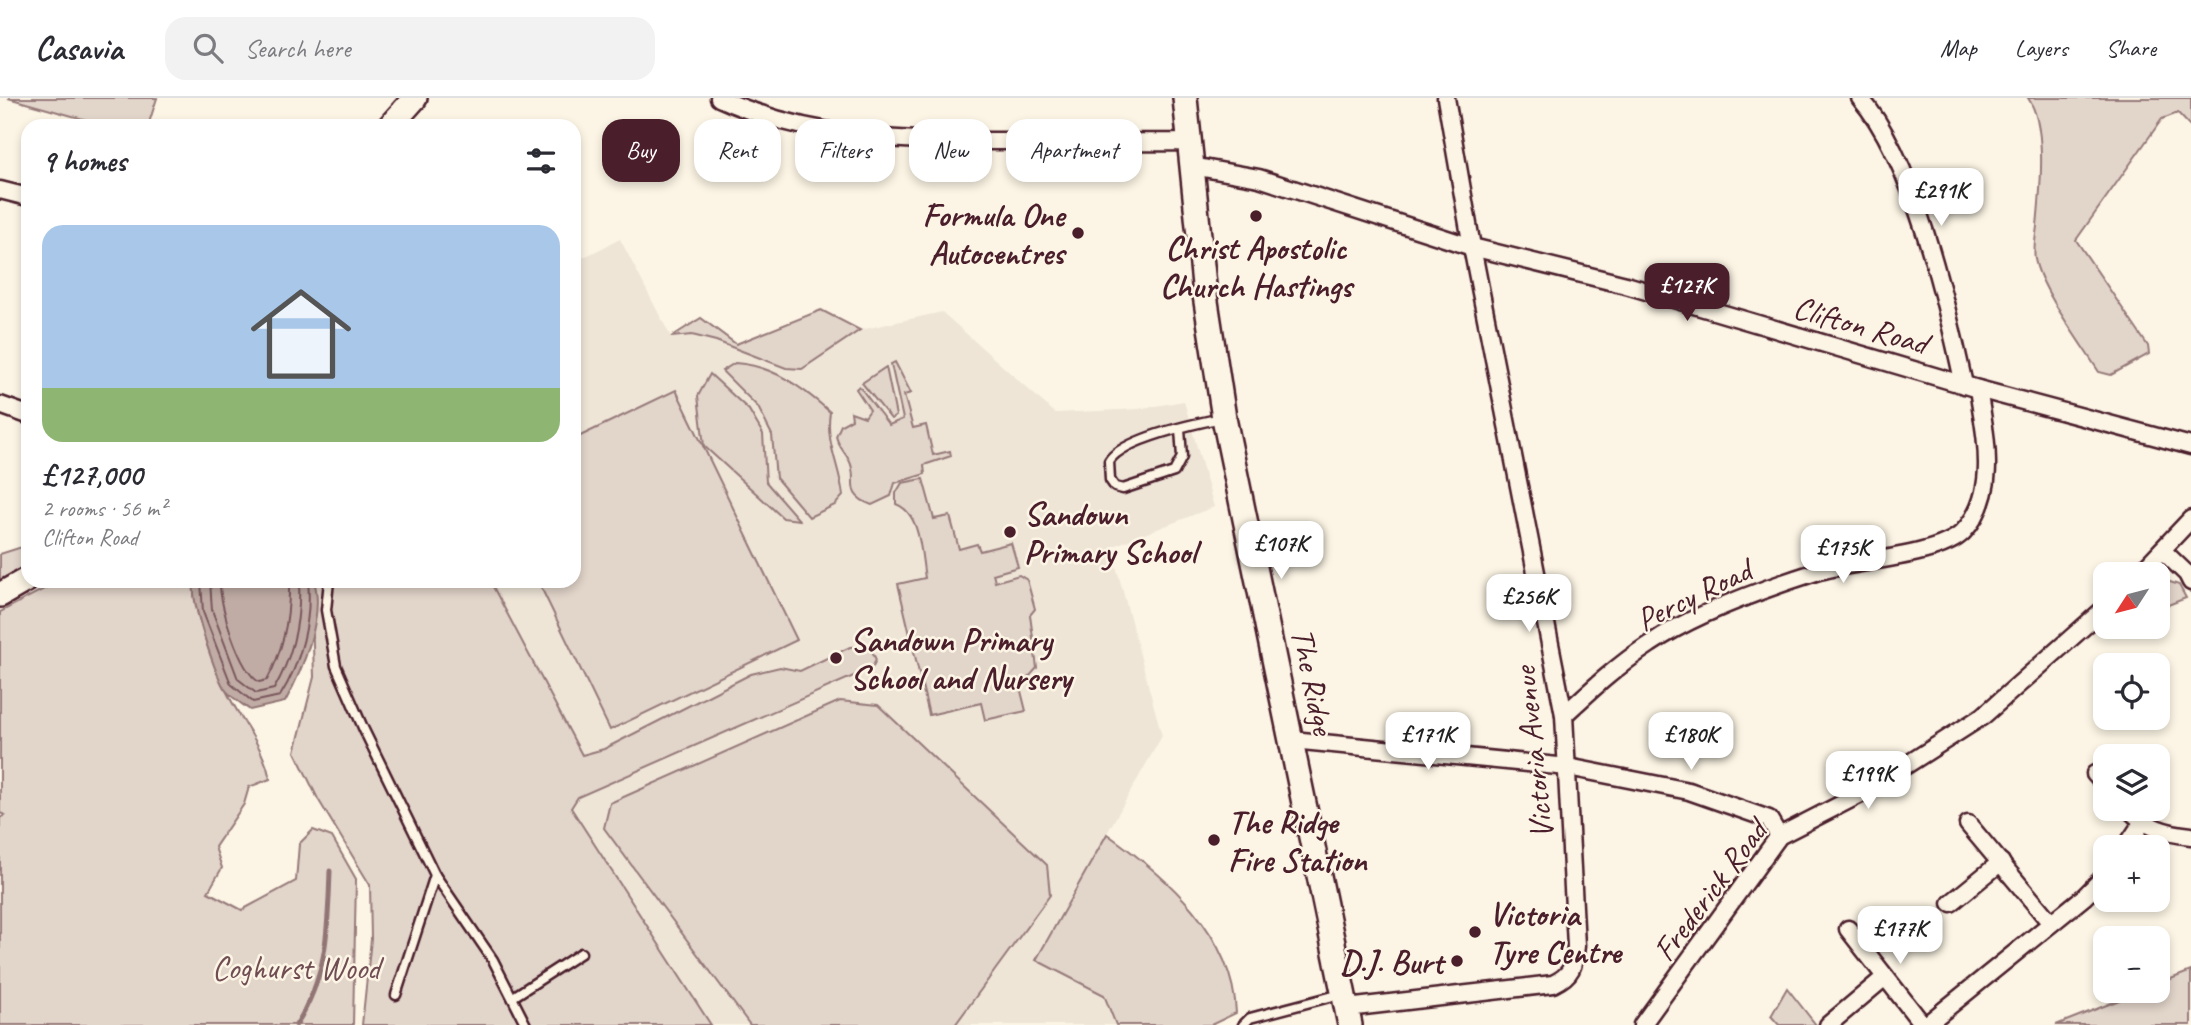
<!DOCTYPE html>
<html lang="en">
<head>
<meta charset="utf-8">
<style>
	body { margin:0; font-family:Caveat,sans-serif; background:#f2f2f3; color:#2b2b33; height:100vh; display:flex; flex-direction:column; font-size:26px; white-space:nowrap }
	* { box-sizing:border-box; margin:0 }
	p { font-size:23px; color:#7c7c81 }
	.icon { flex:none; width:38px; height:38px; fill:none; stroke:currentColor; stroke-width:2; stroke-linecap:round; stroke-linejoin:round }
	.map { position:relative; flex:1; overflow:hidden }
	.details { position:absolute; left:21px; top:21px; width:560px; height:469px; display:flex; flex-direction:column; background:#fff; border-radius:21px; box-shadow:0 4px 10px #0003 }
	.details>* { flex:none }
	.hud { position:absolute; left:602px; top:21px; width:665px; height:63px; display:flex; gap:14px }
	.needle { width:46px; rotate:234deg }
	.controls { position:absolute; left:2093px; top:464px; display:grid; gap:14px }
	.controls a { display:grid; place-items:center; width:77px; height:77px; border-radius:14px; background:#fff; box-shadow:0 4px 10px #0003; font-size:35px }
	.price { position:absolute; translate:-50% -60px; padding:0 16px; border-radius:14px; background:#fff; color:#222; font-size:23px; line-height:46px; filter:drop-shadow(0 2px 4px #0008) }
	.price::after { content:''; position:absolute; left:50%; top:42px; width:21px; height:16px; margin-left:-10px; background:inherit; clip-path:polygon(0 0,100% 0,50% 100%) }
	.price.current { background:#4a1f2b; color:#fff }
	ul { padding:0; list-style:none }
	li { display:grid; align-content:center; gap:14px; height:371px; padding:0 21px }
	li span { display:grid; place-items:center; height:217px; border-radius:21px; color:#555 }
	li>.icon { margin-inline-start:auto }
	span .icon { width:126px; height:126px; fill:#fffc; stroke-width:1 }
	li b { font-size:30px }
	h2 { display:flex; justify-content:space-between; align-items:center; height:84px; padding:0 21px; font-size:30px }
	.tag { padding:0 24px; border-radius:21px; background:#fff; box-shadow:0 4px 10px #0003; font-size:24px; line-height:63px }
	.tag.current { background:#4a1f2b; color:#fff }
	header { display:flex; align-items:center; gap:42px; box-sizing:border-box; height:98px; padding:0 35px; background:#fff; border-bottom:2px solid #e1e1e2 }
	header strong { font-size:33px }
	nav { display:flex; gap:38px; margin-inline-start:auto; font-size:24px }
	.search { width:490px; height:63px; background:#f2f2f3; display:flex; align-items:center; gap:18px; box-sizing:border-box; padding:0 24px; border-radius:21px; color:#7c7c81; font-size:26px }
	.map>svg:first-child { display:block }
	.built { fill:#eee5d7 }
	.green { fill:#e2d5ca; stroke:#967a7a; stroke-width:2 }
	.water { fill:#c0aca5; stroke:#917474; stroke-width:2 }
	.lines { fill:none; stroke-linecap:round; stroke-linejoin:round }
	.shore { stroke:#79575c; stroke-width:2 }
	.stream { stroke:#917474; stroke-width:5 }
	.lane-casing { stroke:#4a1f2b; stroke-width:13 }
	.street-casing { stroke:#4a1f2b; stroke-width:21 }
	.secondary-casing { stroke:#4a1f2b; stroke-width:28 }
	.lane { stroke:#fcf5e5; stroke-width:8 }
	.street { stroke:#fcf5e5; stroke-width:16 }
	.secondary { stroke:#fcf5e5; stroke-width:23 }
	.poi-dot { fill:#4a1f2b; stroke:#fcf5e5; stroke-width:2.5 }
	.labels { text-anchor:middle; stroke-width:5; stroke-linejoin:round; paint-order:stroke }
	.poi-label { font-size:33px; font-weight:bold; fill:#4a1f2b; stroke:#fcf5e5; text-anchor:start }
	.street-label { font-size:33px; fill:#4a1f2b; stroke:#fcf5e5 }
	.park-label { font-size:33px; fill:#704c53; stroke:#fcf5e5 }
</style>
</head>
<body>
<header>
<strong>Casavia</strong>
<div class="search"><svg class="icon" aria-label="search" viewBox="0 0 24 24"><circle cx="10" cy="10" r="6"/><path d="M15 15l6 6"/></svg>Search here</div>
<nav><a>Map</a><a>Layers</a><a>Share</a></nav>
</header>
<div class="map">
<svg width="2191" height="927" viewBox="0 0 2191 927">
	<rect width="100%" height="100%" fill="#fcf5e5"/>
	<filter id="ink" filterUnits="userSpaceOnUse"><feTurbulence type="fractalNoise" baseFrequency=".0143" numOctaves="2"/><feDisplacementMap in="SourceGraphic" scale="14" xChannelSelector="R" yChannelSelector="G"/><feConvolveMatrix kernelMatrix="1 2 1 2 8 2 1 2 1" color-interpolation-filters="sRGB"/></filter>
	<g filter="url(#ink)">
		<path class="built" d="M620,141L671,239L701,220L736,246L821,212L860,232L942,214L1055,315L1138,311L1184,303L1214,409L1111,449L1162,638L1036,861L1104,897L1116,927H711L571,711L592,675L490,483H574V164Z"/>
		<g class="green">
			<path d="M8,0H157L148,28H108Z"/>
			<path d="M2028,0H2191V29L2178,15L2162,21L2076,142L2148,248L2149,256L2111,277L2099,274C2082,247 2040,190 2035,161C2033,151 2036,138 2037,128C2040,94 2048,29 2028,0Z"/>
			<path d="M821,212L860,232L802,271L786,270L716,243L692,237L671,239L701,220L736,246Z"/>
			<path d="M895,264L911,295L904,297L913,330L926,327L933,357L950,353L951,358L924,367L925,376L895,385L891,398L872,407C841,396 860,381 849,362C844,353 838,348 836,338L841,327L852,321L851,314L865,319L870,312L856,291L859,288L889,327L903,321L891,266Z"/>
			<path d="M735,265C772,267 802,289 830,314C825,345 840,368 843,398L835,407L809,419L776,380L772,337L758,309L722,273Z"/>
			<path d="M886,269L896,318L891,321L862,285Z"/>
			<path d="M710,276L749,312L763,336L766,384L799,422L783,420L704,348L698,298Z"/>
			<path d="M676,292L797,542L610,632L538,483H574V341Z"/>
			<path d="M923,381L934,421L950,418L959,451L977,446L980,453L1011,445L1018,469L993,476L995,484L1019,477L1027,482L1035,511L1030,517L1037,570L1020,589L1026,613L985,622L981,605L929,617L898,486L925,480C921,457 921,415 896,406V395L902,385Z"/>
			<path d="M28,447V467L0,483V456Z"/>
			<path d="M54,483H195C188,501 215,571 225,590C239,622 263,645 270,681L249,689L244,706L215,749L222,770L208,794L242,812L296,783L299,746L313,732L332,739L356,781L353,927H0V720L5,717L0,715V514L46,490Z"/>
			<path d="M311,483H490L582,657L604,651L751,576L780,569L800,573L850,549L870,548L876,562L872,570L578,699L571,710L711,927H362L371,841L370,787L318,701L295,654L314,579Z"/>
			<path d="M2167,483L2179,487L2186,500L2158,511V484Z"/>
			<path d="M840,603L878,607L1047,767L1050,797L955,927H750L604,730L610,705Z"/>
			<path d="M1107,736C1166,778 1233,836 1236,915L1211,927H1116L1104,897L1036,862Z"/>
			<path d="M2191,873V927H2056L2142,893L2158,892V886Z"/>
			<path d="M1787,890L1816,927H1779L1771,918Z"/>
		</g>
		<path class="water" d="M195,483H314C325,518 302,573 285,604L250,612C242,606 229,598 224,590C215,574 188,498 195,483Z"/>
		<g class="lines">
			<g class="shore">
				<path d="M201,483L203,514L231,586L253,604L280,598C301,565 312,522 308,483"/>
				<path d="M210,483L212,512L238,581L256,595L274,591C293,558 301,521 299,483"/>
				<path d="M220,483C219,507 239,572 259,584L267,582C284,551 290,518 289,483"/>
			</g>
			<path class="stream" d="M296,927C328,877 328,831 330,773"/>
			<g class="lane-casing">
				<g id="lane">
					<path d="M1180,331L1182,359L1174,374L1123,391L1115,389L1110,382L1109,363C1122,341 1197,325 1222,320"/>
					<path d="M329,483L326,512L336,568L364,632L435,777L493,862L526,927"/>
					<path d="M396,897L435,777"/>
					<path d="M513,899L581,855"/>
					<path d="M1243,927L1250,920L1341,896"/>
				</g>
			</g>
			<g class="street-casing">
				<g id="street">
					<path d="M719,0C814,43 904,43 1007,43C1067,43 1127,45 1188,44"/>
					<path d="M1860,0C1913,60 1947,207 1964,287"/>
					<path d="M1192,68L1259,80L1472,149L1626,187L1978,291L2191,348"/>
					<path d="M0,92L28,99"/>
					<path d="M0,307L28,317"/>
					<path d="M2162,452L2187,476L2191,484"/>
					<path d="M2139,476L2191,421"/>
					<path d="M1564,617C1591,592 1618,567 1650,546C1695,515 1763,491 1816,474C1852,463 1939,459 1963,434C2000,395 1985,337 1978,291"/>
					<path d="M1292,642L1568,669L1689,693L1769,721L1779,738"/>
					<path d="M2095,676L2105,687"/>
					<path d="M2128,710C2147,730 2165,735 2191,738"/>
					<path d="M1968,726L2051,825"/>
					<path d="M2126,749L2142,725"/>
					<path d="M1951,805L2001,764"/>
					<path d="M1848,831L1923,927"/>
					<path d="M1347,910L1553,886C1572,877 1574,868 1576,848L1564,617L1472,149L1446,0"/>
					<path d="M1642,927L1779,738L1861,696L1983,618L2105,510"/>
					<path d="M1828,927L1885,879"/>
					<path d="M1926,927L2084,799L2105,778"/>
				</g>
			</g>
			<g class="secondary-casing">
				<g id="secondary">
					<path d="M1185,0L1205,197L1224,320L1350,927"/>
					<path d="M390,28L415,0"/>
					<path d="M0,497L28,481"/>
				</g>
			</g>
			<use href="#lane" class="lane"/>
			<use href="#street" class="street"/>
			<use href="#secondary" class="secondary"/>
		</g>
	</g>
	<g class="poi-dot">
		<circle cx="1256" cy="118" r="7"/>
		<circle cx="1078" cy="135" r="7"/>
		<circle cx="1010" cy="434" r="7"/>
		<circle cx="836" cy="560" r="7"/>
		<circle cx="1214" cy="742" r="7"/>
		<circle cx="1475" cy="834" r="7"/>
		<circle cx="1457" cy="863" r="7"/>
	</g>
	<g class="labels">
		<g class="poi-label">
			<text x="1064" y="128" text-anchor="end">Formula One<tspan x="1064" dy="38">Autocentres</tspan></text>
			<text x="1256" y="161" text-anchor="middle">Christ Apostolic<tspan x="1256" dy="38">Church Hastings</tspan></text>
			<text x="1024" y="427">Sandown<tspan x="1024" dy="38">Primary School</tspan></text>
			<text x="850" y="553">Sandown Primary<tspan x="850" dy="38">School and Nursery</tspan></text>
			<text x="1228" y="735">The Ridge<tspan x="1228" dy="38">Fire Station</tspan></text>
			<text x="1489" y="827">Victoria<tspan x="1489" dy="38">Tyre Centre</tspan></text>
			<text x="1443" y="875" text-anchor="end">D.J. Burt</text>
		</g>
		<g class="street-label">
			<text transform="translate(1861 226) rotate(16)" y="12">Clifton Road</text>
			<text transform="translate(1693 496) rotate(-26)" y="12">Percy Road</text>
			<text transform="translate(1314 583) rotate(78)" y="12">The Ridge</text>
			<text transform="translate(1532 655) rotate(-96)" y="12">Victoria Avenue</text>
			<text transform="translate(1709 792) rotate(-53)" y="12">Frederick Road</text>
		</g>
		<g class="park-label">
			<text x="296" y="881">Coghurst Wood</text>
		</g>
	</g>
</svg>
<div class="controls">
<a><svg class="needle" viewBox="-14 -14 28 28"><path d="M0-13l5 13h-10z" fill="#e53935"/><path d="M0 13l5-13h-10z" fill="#7c7c81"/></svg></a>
<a><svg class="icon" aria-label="locate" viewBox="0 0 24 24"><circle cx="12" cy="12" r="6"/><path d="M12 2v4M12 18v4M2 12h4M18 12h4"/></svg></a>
<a><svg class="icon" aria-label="layers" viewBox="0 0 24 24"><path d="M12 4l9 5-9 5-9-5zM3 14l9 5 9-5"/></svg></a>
<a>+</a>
<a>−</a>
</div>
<b class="price" style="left:1941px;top:130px">£291K</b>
<b class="price current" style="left:1687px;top:225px">£127K</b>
<b class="price" style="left:1281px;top:483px">£107K</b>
<b class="price" style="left:1843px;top:487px">£175K</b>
<b class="price" style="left:1529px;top:536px">£256K</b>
<b class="price" style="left:1428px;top:674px">£171K</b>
<b class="price" style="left:1691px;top:674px">£180K</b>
<b class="price" style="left:1868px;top:713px">£199K</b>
<b class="price" style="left:1900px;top:868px">£177K</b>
<div class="hud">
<a class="tag current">Buy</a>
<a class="tag">Rent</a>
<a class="tag">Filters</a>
<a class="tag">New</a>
<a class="tag">Apartment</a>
</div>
<section class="details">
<h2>9 homes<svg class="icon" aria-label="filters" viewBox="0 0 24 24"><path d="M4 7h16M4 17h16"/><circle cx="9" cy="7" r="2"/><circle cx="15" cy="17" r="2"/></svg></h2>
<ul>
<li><span style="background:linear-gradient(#a9c7e8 75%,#8fb573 0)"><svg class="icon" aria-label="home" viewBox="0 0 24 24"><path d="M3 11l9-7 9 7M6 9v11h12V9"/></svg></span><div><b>£127,000</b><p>2 rooms · 56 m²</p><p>Clifton Road</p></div></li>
</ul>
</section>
</div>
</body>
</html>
